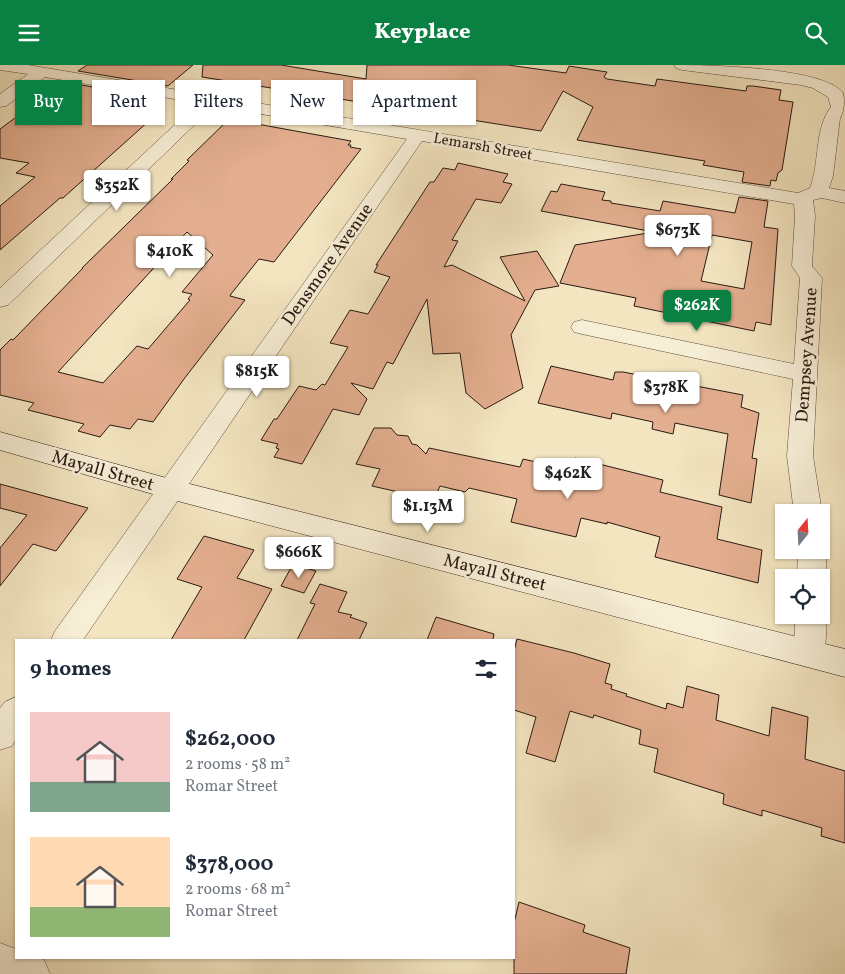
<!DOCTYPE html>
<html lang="en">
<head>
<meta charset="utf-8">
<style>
	body { margin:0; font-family:Vollkorn,serif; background:#f2f2f3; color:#1f2937; height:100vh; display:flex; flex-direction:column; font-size:19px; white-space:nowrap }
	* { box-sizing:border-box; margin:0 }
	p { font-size:16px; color:#747a83 }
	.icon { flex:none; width:28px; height:28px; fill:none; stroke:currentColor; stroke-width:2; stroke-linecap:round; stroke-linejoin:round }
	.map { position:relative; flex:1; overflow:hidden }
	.panel { position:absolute; left:15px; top:574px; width:500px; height:320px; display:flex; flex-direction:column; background:#fff; border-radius:0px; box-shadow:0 1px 4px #0004 }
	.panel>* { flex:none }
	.hud { position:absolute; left:15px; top:15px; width:500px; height:45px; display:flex; gap:10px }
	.needle { width:32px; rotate:18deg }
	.fabs { position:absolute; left:775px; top:439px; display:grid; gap:10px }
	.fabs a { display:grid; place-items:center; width:55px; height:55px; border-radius:0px; background:#fff; box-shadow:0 1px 4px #0004; font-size:25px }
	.price { position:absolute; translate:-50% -42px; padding:0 11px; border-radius:5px; background:#fff; color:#222; font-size:16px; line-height:32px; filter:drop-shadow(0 1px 2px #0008) }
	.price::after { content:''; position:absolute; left:50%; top:30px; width:15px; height:11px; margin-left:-8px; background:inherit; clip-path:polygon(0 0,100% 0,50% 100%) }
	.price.on { background:#0b8043; color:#fff }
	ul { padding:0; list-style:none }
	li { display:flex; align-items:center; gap:15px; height:125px; padding:0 15px }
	li span { display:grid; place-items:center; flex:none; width:140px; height:100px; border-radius:0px; color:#555 }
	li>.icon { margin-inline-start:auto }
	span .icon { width:60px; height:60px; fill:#fffc; stroke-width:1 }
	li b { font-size:21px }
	h2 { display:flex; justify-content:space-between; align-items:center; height:60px; padding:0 15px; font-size:21px }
	.pill { padding:0 18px; border-radius:0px; background:#fff; box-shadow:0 1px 4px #0004; font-size:18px; line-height:45px }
	.pill.on { background:#0b8043; color:#fff }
	header { display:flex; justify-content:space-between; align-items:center; height:65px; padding:0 15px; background:#0b8043; color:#fff; font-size:22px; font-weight:800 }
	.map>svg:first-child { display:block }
	.building { fill:#e4af90; stroke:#2a1912; fill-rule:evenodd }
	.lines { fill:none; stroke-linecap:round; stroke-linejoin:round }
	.street-casing { stroke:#5c4c3e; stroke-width:1 }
	.secondary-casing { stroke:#2a1912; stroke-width:1 }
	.street { fill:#f7eed6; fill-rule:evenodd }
	.secondary { fill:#f7eed6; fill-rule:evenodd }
	.labels { text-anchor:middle; stroke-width:5; stroke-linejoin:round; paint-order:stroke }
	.far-street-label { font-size:15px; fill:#2a1912; stroke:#f7eed6 }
	.street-label { font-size:18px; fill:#2a1912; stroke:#f7eed6 }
</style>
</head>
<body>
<header><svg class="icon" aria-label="menu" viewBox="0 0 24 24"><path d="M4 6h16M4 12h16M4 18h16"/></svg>Keyplace<svg class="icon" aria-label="search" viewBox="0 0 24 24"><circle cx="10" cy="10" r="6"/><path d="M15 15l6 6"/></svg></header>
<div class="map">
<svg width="845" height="909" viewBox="0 0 845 909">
	<rect width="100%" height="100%" fill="#f3e5c0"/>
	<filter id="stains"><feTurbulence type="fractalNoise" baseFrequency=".004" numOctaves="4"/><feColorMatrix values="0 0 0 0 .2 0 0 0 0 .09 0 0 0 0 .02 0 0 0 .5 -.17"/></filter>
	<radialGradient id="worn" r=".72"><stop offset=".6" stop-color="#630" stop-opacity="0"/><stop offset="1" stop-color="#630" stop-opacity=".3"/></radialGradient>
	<g class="building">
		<path d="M87,0H193L168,21L78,6Z"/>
		<path d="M203,0H281L366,14L367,0H508L566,8L569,1L607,7L604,12L607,14L655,21L657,14L746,26L747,21H753L781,25L779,35L793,37L782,105L778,108L776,116L771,115L770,121L742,117L744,107L703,100L705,96L577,75L593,42L563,26L541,66L202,12Z"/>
		<path d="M64,17L156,33L140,47H143L137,53L150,55L63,133H60L0,185V141L35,112L16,108L29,98L0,93V64Z"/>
		<path d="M229,54L351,76L348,80H351L350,82L361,84L274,197L259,194L231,229L230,231L245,235L184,314L153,357L138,354L130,364L110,360L100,372L78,366L84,359L28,345L34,338L0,330V285L11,274L13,275L83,203H82L173,114H171L189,96L187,95ZM187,167L213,190L182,227L192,229L188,234L190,235L148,284L137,281L103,318L58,307Z"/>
		<path d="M458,98L508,109L503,117L512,119L501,138L476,134L452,175L458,176L444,202L452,200L525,236L500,192L537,186L559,221L535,225L511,270L523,323L485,344L466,328L460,288L433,289L427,234L393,299L387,297L373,324L351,318L367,334L359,350L333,344L302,399L274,392L279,384L276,383L278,379L261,375L274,354H277L299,321L316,325L322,319L325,320L348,282L330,278L350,245L368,249L390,212L374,207L378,200H376L430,117H434L443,103L455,105Z"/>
		<path d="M561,119L605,127L602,135L611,136V138L660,146L663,136L735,148L739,132L768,136L764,162L778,164L771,260L756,257L754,266L725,260L634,241L636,233L560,218L575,180L654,167L541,146L551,126L557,127ZM712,170L752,177L744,224L701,216Z"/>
		<path d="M551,301L613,315L615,307H623L743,330L741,342L759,348L752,393L757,394L751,438L719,430L728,369L675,358L673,369L652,364L653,357L612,348L611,354L538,338Z"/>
		<path d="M374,363H391L397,370L408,371L412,379L417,380L426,389L429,383L520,402L523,394L571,405L575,393L663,415L660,427L722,442L717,474L762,485L758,518L655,492L660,472L607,457V459L581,453L576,472L511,457L517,434L469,423L465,427L440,421L434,435L372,421L380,404L356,399Z"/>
		<path d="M0,419L88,443L56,486L33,479L0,521V483L27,450L0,443Z"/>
		<path d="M204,471L254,485L237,513L272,524L244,575H171L202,522L177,514Z"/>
		<path d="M293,499L316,506L304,528L281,521Z"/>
		<path d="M320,519L347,527L338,547L352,550L350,552L367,558L359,575H297L315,539L310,538Z"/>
		<path d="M436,552L494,569L493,575H427Z"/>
		<path d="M517,574L574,588L610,599L605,618L612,620L611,624L627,629L626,631L666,644L667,638L683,643L687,621L719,630L716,655L769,671L772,642L808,652L805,694L845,706V778L821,771L822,763L762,745V751L723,739L724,729L654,707L658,684L639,679L641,665L594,650L593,653L570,646L555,697L526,688L536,652L514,645V586Z"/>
		<path d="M519,837L585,860L583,867L630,883L626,909H514V858Z"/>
	</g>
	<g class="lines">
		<g class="street-casing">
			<g id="street">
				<path d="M0,0H28L798,128L810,123C820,97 814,64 831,42L828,32L813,23L801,20L682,5L676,3L674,0C706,0 824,2 843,28C845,36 844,47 840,53L833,111L829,123L845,126V138L822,133L813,135L815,151L812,201L822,213L813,391L822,448L821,449L794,448L787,391L793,314L582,269L574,267L571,262L574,257L582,255L794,299L800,213L792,201L795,151L794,139L422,76L83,575H51L55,566L407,74L214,41L8,240L0,242V223L198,38L45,12L6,41L0,42V29L28,9L0,5Z"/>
				<path d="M821,477C829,488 827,508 821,520V512H797L798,485H821Z"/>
				<path d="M821,542C829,557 827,583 820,597L809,601L798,597L794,588L795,550H821Z"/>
				<path d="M16,632V674L12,681L0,685V643L5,637Z"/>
				<path d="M0,878L16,884V892H38L44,895L50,909H0Z"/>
			</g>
		</g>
		<g class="secondary-casing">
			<path id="secondary" d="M0,367L170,414L845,584V612L170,434L0,385Z"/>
		</g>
		<use href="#street" class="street"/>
		<use href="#secondary" class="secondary"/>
	</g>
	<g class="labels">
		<g class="far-street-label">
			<text transform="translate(483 81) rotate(10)" y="5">Lemarsh Street</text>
		</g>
		<g class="street-label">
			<text transform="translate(327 199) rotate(-55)" y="6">Densmore Avenue</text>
			<text transform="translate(806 290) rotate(-86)" y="6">Dempsey Avenue</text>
			<text transform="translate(103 405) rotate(16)" y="6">Mayall Street</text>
			<text transform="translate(495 507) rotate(14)" y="6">Mayall Street</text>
		</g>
	</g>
	<rect width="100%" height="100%" filter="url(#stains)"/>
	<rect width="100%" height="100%" fill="url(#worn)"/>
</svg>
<div class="fabs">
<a><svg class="needle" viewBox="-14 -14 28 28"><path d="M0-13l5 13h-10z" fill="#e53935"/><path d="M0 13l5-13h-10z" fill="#747a83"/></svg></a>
<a><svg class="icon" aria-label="locate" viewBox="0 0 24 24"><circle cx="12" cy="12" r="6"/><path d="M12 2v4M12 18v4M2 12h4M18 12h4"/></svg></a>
</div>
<b class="price" style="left:117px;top:147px">$352K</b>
<b class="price" style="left:678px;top:192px">$673K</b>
<b class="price" style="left:170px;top:213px">$410K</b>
<b class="price on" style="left:697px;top:267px">$262K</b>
<b class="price" style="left:257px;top:333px">$815K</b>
<b class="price" style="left:666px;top:349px">$378K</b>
<b class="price" style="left:568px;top:435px">$462K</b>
<b class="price" style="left:428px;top:468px">$1.13M</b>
<b class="price" style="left:299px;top:514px">$666K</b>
<div class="hud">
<a class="pill on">Buy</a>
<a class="pill">Rent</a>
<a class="pill">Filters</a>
<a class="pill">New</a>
<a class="pill">Apartment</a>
</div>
<section class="panel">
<h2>9 homes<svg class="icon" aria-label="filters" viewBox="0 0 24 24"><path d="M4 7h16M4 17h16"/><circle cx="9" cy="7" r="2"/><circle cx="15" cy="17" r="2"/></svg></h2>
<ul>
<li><span style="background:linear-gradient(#f6c9c9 70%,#7fa58c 0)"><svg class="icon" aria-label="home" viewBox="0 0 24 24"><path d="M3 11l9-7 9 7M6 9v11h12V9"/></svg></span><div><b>$262,000</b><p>2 rooms · 58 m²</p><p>Romar Street</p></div></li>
<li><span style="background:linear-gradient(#ffd9b3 70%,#8fb573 0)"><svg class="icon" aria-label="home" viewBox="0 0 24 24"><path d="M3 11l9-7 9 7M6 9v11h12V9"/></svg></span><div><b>$378,000</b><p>2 rooms · 68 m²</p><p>Romar Street</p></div></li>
</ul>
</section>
</div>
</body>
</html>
